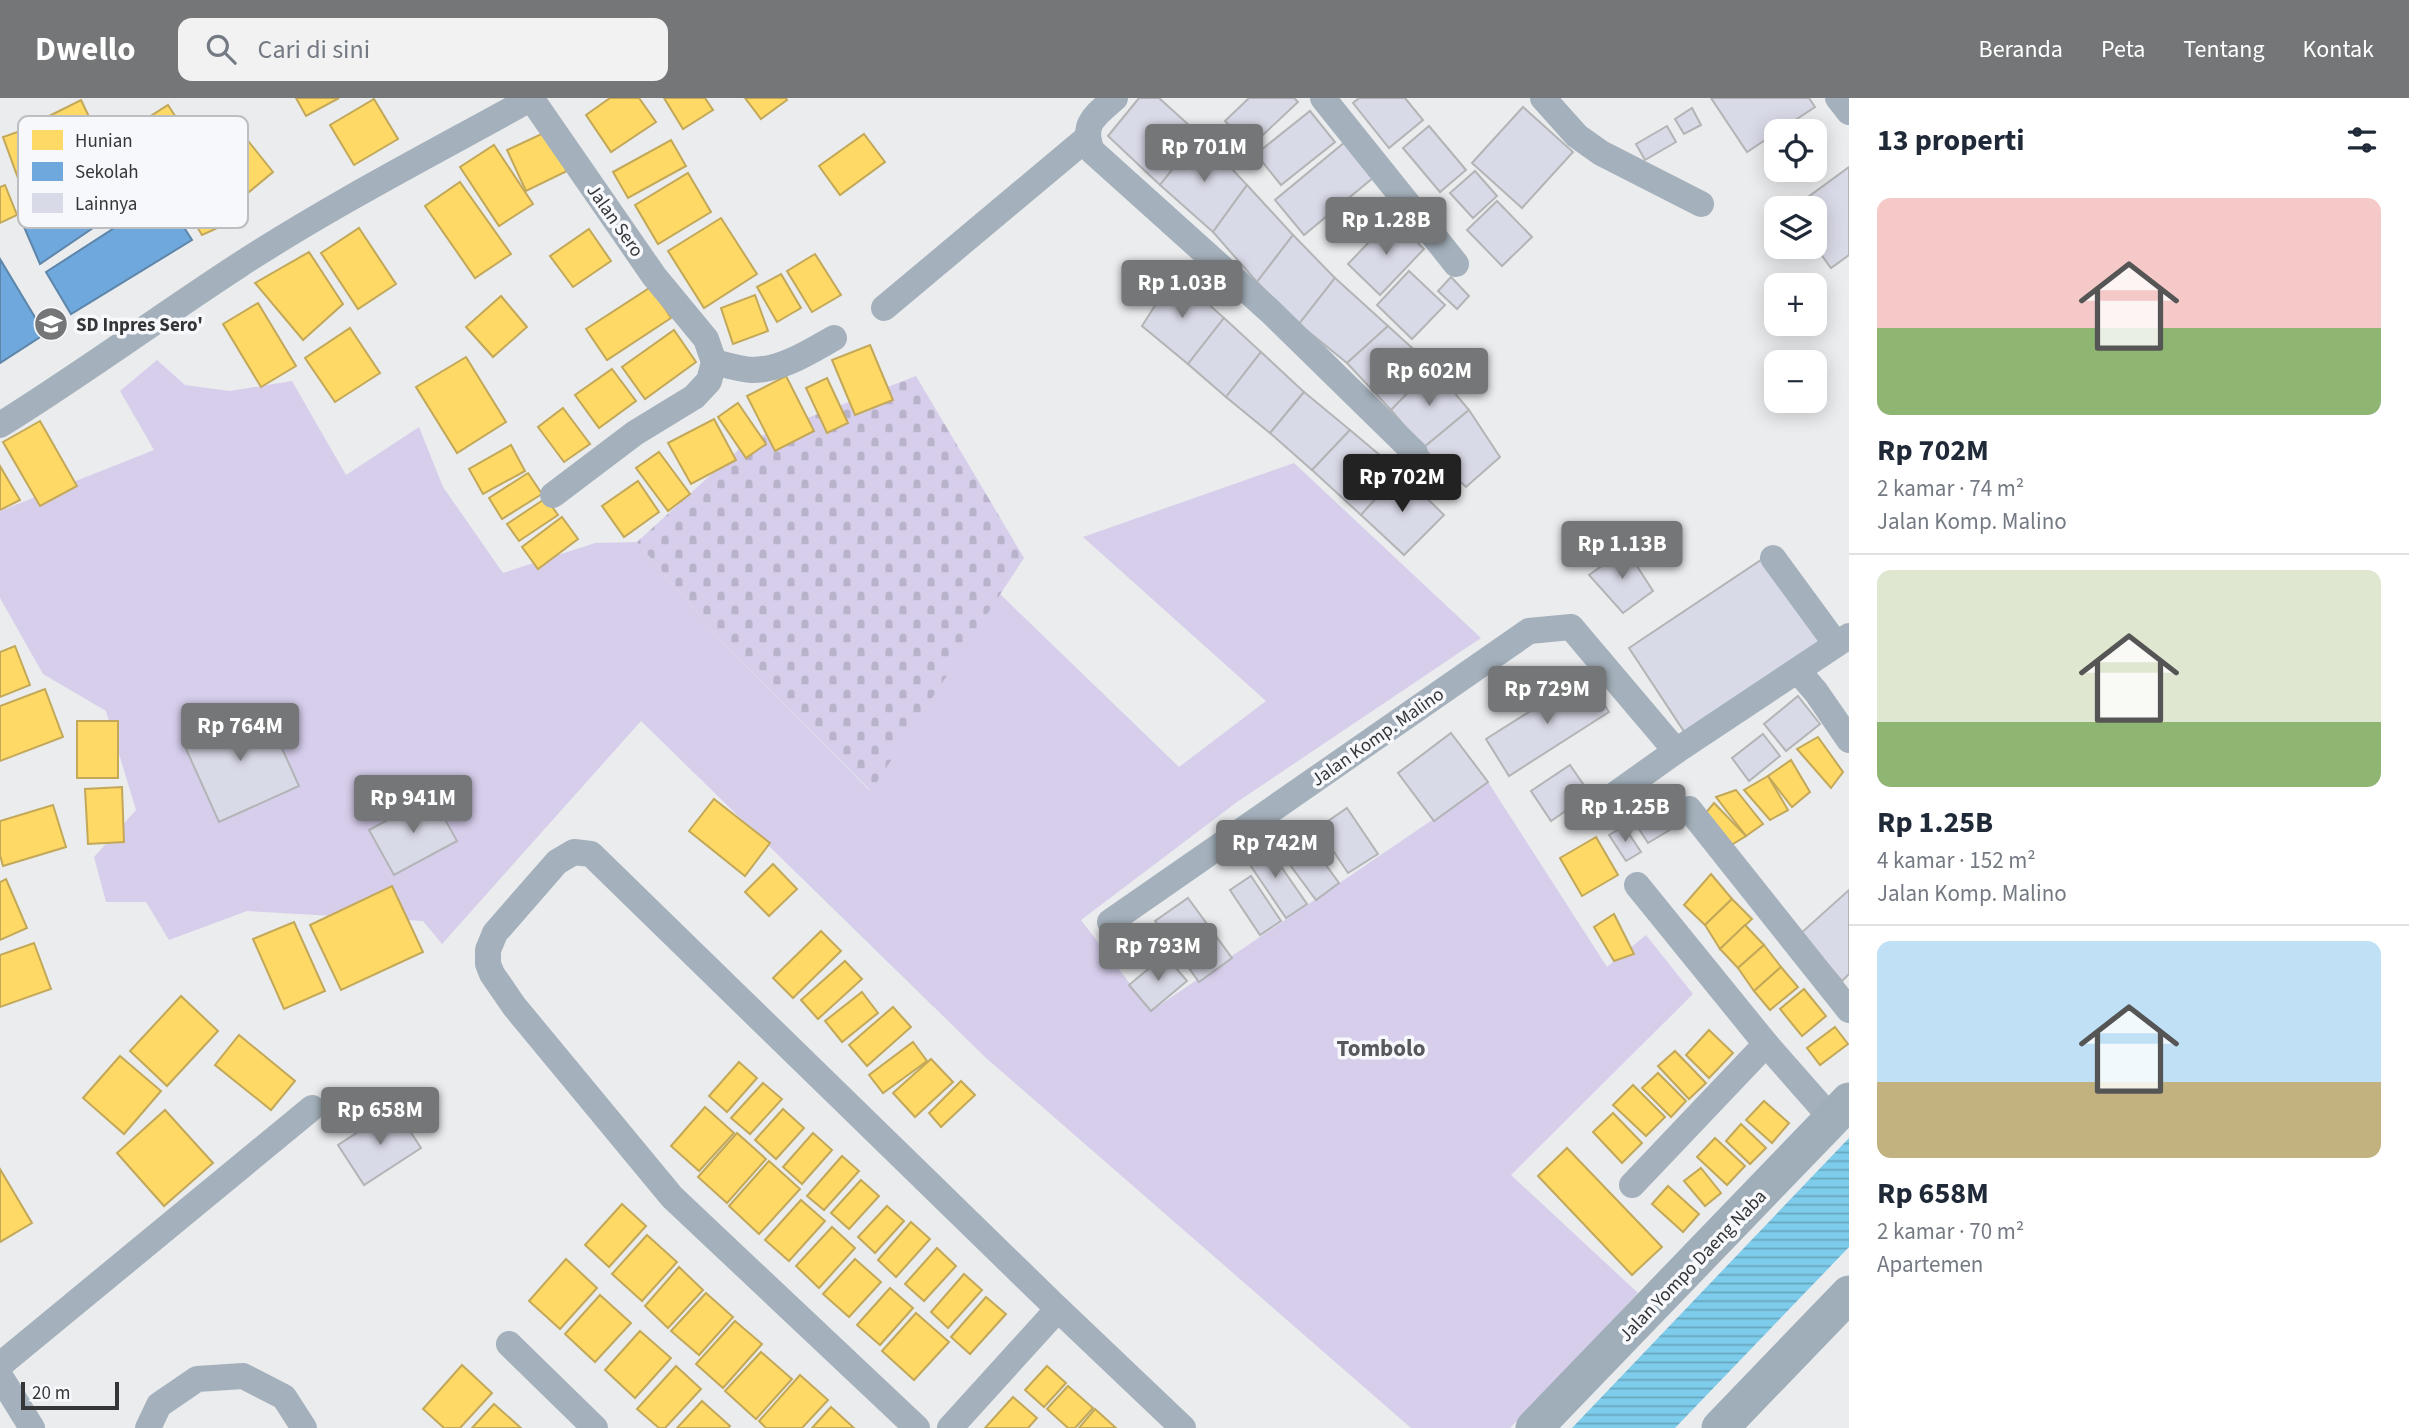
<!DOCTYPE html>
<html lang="id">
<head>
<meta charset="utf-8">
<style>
	body { margin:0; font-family:"Source Sans 3",sans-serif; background:#f2f2f3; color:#1f2937; height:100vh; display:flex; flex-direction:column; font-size:26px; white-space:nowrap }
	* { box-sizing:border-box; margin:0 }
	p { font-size:23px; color:#747a83 }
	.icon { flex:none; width:38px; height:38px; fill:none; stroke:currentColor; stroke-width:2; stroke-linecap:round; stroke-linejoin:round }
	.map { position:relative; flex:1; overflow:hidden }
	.drawer { display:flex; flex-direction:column; background:#fff; width:560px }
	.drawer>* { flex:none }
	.tools { position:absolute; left:1764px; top:21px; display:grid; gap:14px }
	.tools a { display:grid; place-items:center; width:63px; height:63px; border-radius:14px; background:#fff; box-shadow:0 4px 18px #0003; font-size:35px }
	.scale { position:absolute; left:21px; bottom:18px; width:98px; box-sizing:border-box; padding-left:7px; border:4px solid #353637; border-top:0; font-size:19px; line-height:24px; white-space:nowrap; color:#353637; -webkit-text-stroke:5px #f6f8fc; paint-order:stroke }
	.price { position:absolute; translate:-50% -60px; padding:0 16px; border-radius:7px; background:#747677; color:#fff; font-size:23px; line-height:46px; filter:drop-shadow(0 2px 4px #0008) }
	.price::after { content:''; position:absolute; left:50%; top:42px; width:21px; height:16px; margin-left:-10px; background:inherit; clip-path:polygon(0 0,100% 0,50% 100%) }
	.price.current { background:#222; color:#fff }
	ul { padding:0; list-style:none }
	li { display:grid; align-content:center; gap:14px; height:371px; padding:0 28px }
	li+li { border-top:2px solid #e0e1e3 }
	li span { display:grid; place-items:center; height:217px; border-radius:14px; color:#555 }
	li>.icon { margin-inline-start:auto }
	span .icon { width:126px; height:126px; fill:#fffc; stroke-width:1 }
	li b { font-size:30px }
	h2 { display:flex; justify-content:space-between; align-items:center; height:84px; padding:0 28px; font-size:30px }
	header { display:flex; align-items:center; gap:42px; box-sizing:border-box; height:98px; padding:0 35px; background:#747677; color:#fff }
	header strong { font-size:33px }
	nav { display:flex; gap:38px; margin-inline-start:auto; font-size:24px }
	.search { width:490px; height:63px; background:#f2f2f3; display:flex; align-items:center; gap:18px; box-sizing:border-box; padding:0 24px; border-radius:14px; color:#747a83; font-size:26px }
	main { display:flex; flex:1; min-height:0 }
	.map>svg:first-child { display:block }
	.green { fill:#d7ceec }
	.cemetery { fill:url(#cemetery-stones) }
	.water { fill:url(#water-rules) }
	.homes { fill:#ffd966; stroke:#c2a858; stroke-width:2 }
	.schools { fill:#6fa8dc; stroke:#5e86aa; stroke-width:2 }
	.building { fill:#d9dae7; stroke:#b2b4b5; stroke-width:2 }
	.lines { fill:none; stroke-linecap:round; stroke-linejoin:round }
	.street { stroke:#a4b0bb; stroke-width:26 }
	.secondary { stroke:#a0aeb9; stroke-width:37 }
	.labels { text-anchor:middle; stroke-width:7; stroke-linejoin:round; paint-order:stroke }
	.street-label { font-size:19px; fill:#353637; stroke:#f6f8fc }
	.poi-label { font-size:19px; font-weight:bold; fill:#353637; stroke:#f6f8fc; text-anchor:start }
	.quarter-label { font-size:23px; font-weight:bold; fill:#56585b; stroke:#f6f8fc }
	.key { fill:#f6f8fc; stroke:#bcbec1; stroke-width:2 }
	.key-label { font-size:19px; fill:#353637 }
</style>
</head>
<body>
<header>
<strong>Dwello</strong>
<div class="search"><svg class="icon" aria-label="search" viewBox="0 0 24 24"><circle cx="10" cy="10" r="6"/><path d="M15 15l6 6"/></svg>Cari di sini</div>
<nav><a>Beranda</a><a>Peta</a><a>Tentang</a><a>Kontak</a></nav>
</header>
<main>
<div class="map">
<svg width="1849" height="1330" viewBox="0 0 1849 1330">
	<defs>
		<pattern id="cemetery-stones" width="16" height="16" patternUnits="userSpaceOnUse" patternTransform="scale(1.75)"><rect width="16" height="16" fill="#d7ceec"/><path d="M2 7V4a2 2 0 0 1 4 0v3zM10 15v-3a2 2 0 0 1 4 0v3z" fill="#b9b2cb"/></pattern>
		<pattern id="water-rules" width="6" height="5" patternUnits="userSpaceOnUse" patternTransform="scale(1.75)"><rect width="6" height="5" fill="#7ecceb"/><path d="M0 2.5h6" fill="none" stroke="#68a6bf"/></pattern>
	</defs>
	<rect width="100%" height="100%" fill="#eaecee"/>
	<path class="green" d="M157,262L185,287L230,293L292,283L346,377L419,329L443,389L503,475L595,445L637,444L722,544L870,693L1000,496L1179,669L1266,603L1083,439L1294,365L1481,540L1237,704L1081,822L1151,913L1488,684L1607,869L1646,837L1693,896L1511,1077L1638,1195L1510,1330H1411L985,959L641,623L442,846L423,823L247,813L169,842L146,804H106L94,759L136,712L106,613L43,576L0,500V413L154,352L120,293Z"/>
	<path class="cemetery" d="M916,278L1024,460L871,693L722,544L637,444L748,343Z"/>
	<path class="water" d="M1849,1040V1149L1675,1330H1572Z"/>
	<g class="homes">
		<path d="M296,0H339L306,18Z"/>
		<path d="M610,0H639L656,24L611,54L586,17Z"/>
		<path d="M664,0H705L713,12L683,31Z"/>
		<path d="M745,0H786L787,2L761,21Z"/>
		<path d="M374,1L398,41L354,67L330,27Z"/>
		<path d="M81,2L106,54L70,70L45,20Z"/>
		<path d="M168,7L188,38L155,60L135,28Z"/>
		<path d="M37,27L60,91L26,102L3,39Z"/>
		<path d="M548,33L567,73L526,93L507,52Z"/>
		<path d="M864,36L885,64L840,97L819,68Z"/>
		<path d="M671,42L686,68L628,100L613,74Z"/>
		<path d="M249,44L273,74L249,94L224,64Z"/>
		<path d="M494,47L533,106L499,128L460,69Z"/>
		<path d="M212,50L242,119L202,137L169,83Z"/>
		<path d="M688,75L711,114L658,146L635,107Z"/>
		<path d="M460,84L511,156L475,180L425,108Z"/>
		<path d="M5,87L17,117L0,125V89Z"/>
		<path d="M721,120L757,176L704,210L668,153Z"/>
		<path d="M359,130L396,186L358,211L321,155Z"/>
		<path d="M589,131L611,163L573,189L550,158Z"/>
		<path d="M309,154L343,206L303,242L255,185Z"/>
		<path d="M815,156L841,197L812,214L787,173Z"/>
		<path d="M781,176L801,210L777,224L757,189Z"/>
		<path d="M651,189L671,220L607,262L586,231Z"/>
		<path d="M755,197L768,233L733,246L721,210Z"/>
		<path d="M501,198L527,229L493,259L466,229Z"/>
		<path d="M258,205L296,268L261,289L223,226Z"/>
		<path d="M350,230L380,275L335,304L305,260Z"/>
		<path d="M674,232L696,264L645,301L622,269Z"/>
		<path d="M870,247L893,302L855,317L832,262Z"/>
		<path d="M466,259L506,324L457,355L416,289Z"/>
		<path d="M612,271L636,303L599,330L575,297Z"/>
		<path d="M786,278L814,333L775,353L747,298Z"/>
		<path d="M827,280L848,325L827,335L806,290Z"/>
		<path d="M738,305L766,346L746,360L718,319Z"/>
		<path d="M563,310L590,346L564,364L538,329Z"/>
		<path d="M714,321L736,362L691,386L668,345Z"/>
		<path d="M40,323L77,388L40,408L3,344Z"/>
		<path d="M511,347L525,373L483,396L469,371Z"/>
		<path d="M659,354L690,396L668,413L636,370Z"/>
		<path d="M0,368L20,402L0,412Z"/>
		<path d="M528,375L542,396L502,421L489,400Z"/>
		<path d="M638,383L659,414L624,439L602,408Z"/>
		<path d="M546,400L558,417L519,443L507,426Z"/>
		<path d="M562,419L578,441L538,471L522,449Z"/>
		<path d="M15,548L30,587L0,599V554Z"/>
		<path d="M45,591L63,639L0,663V608Z"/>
		<rect x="77" y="623" width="41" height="57"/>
		<path d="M1818,639L1843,674L1831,690L1797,651Z"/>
		<path d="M1791,662L1810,694L1792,709L1768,678Z"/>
		<path d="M1768,678L1788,712L1770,722L1744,692Z"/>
		<path d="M122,689L124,744L88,746L85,691Z"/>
		<path d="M1736,692L1763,726L1746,738L1716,699Z"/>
		<path d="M714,701L770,745L745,778L689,733Z"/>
		<path d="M1714,705L1746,738L1728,749L1703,718Z"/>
		<path d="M53,707L66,749L3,768L0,757V723Z"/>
		<path d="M1596,739L1618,777L1582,798L1560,760Z"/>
		<path d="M773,766L797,791L769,818L745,794Z"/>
		<path d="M1711,776L1732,801L1705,827L1684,807Z"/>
		<path d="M6,781L27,830L0,842V784Z"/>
		<path d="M392,788L423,854L341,892L310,827Z"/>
		<path d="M1732,801L1752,821L1720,851L1705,827Z"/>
		<path d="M1614,816L1634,856L1614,863L1594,829Z"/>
		<path d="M294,824L325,893L284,911L253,841Z"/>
		<path d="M1745,827L1764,847L1738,870L1720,851Z"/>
		<path d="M821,833L841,853L793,900L773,880Z"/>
		<path d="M34,845L51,891L0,909V857Z"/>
		<path d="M1764,847L1781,869L1754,893L1738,870Z"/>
		<path d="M845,863L862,881L818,921L801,902Z"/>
		<path d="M1781,869L1798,889L1770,912L1754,893Z"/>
		<path d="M1804,891L1826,918L1802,938L1780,911Z"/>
		<path d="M862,894L878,915L842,944L825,923Z"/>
		<path d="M181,898L218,933L167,988L130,953Z"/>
		<path d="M893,909L911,929L867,968L849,947Z"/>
		<path d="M1835,929L1848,946L1820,967L1807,950Z"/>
		<path d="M1709,932L1733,955L1709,980L1686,957Z"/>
		<path d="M239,937L295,983L271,1012L215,967Z"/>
		<path d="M913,944L927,963L883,995L869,977Z"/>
		<path d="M1675,953L1706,985L1689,1001L1658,968Z"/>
		<path d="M120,958L161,993L124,1036L83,1000Z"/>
		<path d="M931,961L953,984L915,1019L893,995Z"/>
		<path d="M739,964L757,980L727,1014L709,998Z"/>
		<path d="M1658,975L1686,1003L1671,1019L1642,990Z"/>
		<path d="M961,983L975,997L941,1029L929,1015Z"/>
		<path d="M763,985L782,1001L750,1036L731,1020Z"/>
		<path d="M1633,987L1665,1019L1646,1038L1613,1007Z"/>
		<path d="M1764,1003L1789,1025L1772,1045L1746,1022Z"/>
		<path d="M705,1009L734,1035L699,1073L671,1048Z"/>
		<path d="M783,1011L804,1030L776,1061L755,1042Z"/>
		<path d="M165,1012L213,1065L164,1108L117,1055Z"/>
		<path d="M1613,1015L1642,1045L1622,1065L1593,1034Z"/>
		<path d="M1741,1026L1766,1050L1750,1066L1726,1043Z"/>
		<path d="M737,1035L766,1061L727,1105L698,1079Z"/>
		<path d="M813,1035L832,1052L802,1086L783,1069Z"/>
		<path d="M1715,1040L1745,1068L1727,1087L1697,1059Z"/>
		<path d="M1567,1050L1662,1149L1632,1177L1538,1078Z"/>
		<path d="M842,1058L859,1073L824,1112L807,1098Z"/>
		<path d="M769,1063L800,1091L759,1136L729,1108Z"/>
		<path d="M1701,1070L1721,1095L1705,1108L1684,1083Z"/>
		<path d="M0,1071L32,1125L0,1144Z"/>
		<path d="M861,1082L879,1098L849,1131L831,1115Z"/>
		<path d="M1668,1088L1699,1116L1683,1134L1652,1106Z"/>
		<path d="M801,1102L825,1123L789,1163L765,1142Z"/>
		<path d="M622,1106L646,1128L609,1169L585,1147Z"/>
		<path d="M887,1108L904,1123L875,1155L858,1139Z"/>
		<path d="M911,1124L930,1141L896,1179L878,1162Z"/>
		<path d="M832,1129L855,1150L819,1190L796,1168Z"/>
		<path d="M647,1137L677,1164L642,1203L612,1176Z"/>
		<path d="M937,1150L956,1168L924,1203L905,1186Z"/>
		<path d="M566,1161L597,1190L560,1231L529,1203Z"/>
		<path d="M855,1161L881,1184L849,1219L823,1196Z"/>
		<path d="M679,1169L703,1192L668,1230L645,1208Z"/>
		<path d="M964,1176L982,1192L948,1230L931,1214Z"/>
		<path d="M890,1190L913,1210L880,1247L857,1227Z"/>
		<path d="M706,1195L733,1219L699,1257L671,1233Z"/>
		<path d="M600,1197L631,1225L595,1264L565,1236Z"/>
		<path d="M986,1199L1006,1216L970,1256L951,1239Z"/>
		<path d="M916,1215L949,1244L914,1282L882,1253Z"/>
		<path d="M735,1223L762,1246L723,1290L696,1266Z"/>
		<path d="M640,1233L671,1260L635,1300L605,1272Z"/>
		<path d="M761,1254L792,1281L756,1321L725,1293Z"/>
		<path d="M462,1267L492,1295L460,1330H444L423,1311Z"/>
		<path d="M676,1268L701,1291L665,1330H659L637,1311Z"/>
		<path d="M1047,1268L1066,1285L1044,1309L1025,1292Z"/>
		<path d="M800,1277L828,1302L802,1330H766L759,1323Z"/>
		<path d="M1068,1288L1093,1310L1075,1330H1068L1047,1311Z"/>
		<path d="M1013,1299L1037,1320L1028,1330H985Z"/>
		<path d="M702,1303L730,1328L728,1330H677Z"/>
		<path d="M494,1306L521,1330H472Z"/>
		<path d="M831,1309L854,1330H812Z"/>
		<path d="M1095,1311L1116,1330H1079Z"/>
	</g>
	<g class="schools">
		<path d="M147,64L162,83L40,166L24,129Z"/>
		<path d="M164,98L192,142L71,216L46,174Z"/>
		<path d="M0,161L45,236L0,265Z"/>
	</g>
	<g class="building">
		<path d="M1139,0H1159L1200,37L1160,87L1108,38Z"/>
		<path d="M1249,0H1294L1298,4L1250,49L1225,23Z"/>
		<path d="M1359,0H1405L1423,22L1389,50L1353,5Z"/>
		<path d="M1711,0H1809L1815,9L1747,54Z"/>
		<path d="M1523,9L1573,54L1522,110L1472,65Z"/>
		<path d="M1692,10L1701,27L1684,36L1675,21Z"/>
		<path d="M1310,13L1335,44L1281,87L1256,56Z"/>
		<path d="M1429,28L1466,72L1440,94L1403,50Z"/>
		<path d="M1667,28L1676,44L1645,62L1636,46Z"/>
		<path d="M1200,37L1247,87L1213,134L1160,87Z"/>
		<path d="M1345,44L1374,79L1304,137L1275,102Z"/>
		<path d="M1849,69V157L1831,170L1815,148V110H1793Z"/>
		<path d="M1475,73L1497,98L1473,120L1450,95Z"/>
		<path d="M1247,87L1293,137L1257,184L1213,134Z"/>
		<path d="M1497,103L1532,139L1502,168L1467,132Z"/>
		<path d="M1392,120L1424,151L1380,197L1348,166Z"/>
		<path d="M1293,137L1335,180L1299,226L1257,184Z"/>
		<path d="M1409,173L1445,207L1412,241L1377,207Z"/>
		<path d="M1175,176L1224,220L1188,266L1142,228Z"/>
		<path d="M1451,179L1469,198L1457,211L1438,193Z"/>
		<path d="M1335,180L1388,228L1347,265L1299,226Z"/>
		<path d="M1224,220L1261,254L1226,299L1188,266Z"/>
		<path d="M1388,228L1433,269L1391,312L1347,265Z"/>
		<path d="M1261,254L1304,294L1270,335L1226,299Z"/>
		<path d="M1433,269L1469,312L1423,350L1391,312Z"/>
		<path d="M1304,294L1350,332L1312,372L1270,335Z"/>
		<path d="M1469,312L1500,359L1466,389L1423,350Z"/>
		<path d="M1350,332L1400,374L1361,417L1312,372Z"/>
		<path d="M1400,374L1444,417L1404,457L1361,417Z"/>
		<path d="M1626,451L1653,493L1623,515L1589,477Z"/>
		<path d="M1767,458L1828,549L1689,641L1629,550Z"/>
		<path d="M1586,578L1609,614L1509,678L1486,641Z"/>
		<path d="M1798,598L1820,626L1786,653L1764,626Z"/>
		<path d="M262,606L299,688L219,724L182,642Z"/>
		<path d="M1451,635L1488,684L1434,723L1398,675Z"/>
		<path d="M1763,636L1780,658L1749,683L1732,660Z"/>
		<path d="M1570,667L1590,696L1551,723L1531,693Z"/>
		<path d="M1655,692L1678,727L1648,745L1626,711Z"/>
		<path d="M432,698L457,743L394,777L369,732Z"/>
		<path d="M1347,710L1378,756L1348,775L1318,730Z"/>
		<path d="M1297,727L1339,785L1316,802L1273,744Z"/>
		<path d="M1624,728L1641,754L1626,763L1609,737Z"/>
		<path d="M1264,744L1307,806L1286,820L1244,758Z"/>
		<path d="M1251,778L1281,823L1260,837L1230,792Z"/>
		<path d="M1849,792V876L1842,883L1800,836Z"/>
		<path d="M1188,800L1232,860L1199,884L1155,823Z"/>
		<path d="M1165,857L1187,883L1151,913L1129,887Z"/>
		<path d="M395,1010L421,1050L364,1087L338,1047Z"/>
	</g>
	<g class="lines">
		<g class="street">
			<path d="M531,0L654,178L706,241L714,264L709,283L694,299L635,335L553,397"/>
			<path d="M1115,0C1095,18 1081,25 1092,53L1271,214L1415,355"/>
			<path d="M1323,0L1456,166"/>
			<path d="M1543,0L1577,38L1601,55L1701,106"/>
			<path d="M1838,0L1849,14"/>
			<path d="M884,210L1087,40"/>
			<path d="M714,264C726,267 740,271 752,272C782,272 809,254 834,240"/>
			<path d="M0,327C81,277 158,220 238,168C333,106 433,55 532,0"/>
			<path d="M1773,460L1836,546"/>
			<path d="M1798,573L1816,594L1849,642"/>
			<path d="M1596,710L1676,653"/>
			<path d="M1689,711L1849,912"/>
			<path d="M1637,787L1766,946L1832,1021"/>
			<path d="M1110,824L1529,533L1571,529L1676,653L1849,538"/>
			<path d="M1632,1087L1766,946"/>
			<path d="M509,1246L595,1330"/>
			<path d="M0,1267L312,1010"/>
			<path d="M0,1278L32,1330"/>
			<path d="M148,1330L159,1307L197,1281L243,1278L284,1299L304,1330"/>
			<path d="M917,1330L672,1099L514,908L492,876L488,866V852L495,835L557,764L574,754L591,756L1058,1211"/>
			<path d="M950,1330L1058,1211L1183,1330"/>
		</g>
		<g class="secondary">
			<path d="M1534,1330L1849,1003"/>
			<path d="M1720,1330L1849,1196"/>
		</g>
	</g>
	<defs>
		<g id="school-disc" transform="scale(1.75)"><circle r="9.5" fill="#747677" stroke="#f6f8fc"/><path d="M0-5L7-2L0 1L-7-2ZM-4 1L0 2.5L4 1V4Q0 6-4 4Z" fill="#fff"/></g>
	</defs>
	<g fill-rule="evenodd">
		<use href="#school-disc" x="51" y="226"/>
	</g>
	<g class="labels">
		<g class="street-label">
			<text transform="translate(616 122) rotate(55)" y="7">Jalan Sero</text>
			<text transform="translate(1377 638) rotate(-35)" y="7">Jalan Komp. Malino</text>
			<text transform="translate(1692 1167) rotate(-46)" y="7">Jalan Yompo Daeng Naba</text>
		</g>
		<g class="poi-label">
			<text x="76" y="233">SD Inpres Sero'</text>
		</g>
		<g class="quarter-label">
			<text x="1381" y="958">Tombolo</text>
		</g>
	</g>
	<rect x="18" y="18" width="230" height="112" rx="10" class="key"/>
	<rect x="32" y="32" width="31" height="20" fill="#ffd966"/>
	<rect x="32" y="64" width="31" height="19" fill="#6fa8dc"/>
	<rect x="32" y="95" width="31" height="20" fill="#d9dae7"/>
	<g class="key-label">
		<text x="75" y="49">Hunian</text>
		<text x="75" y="80">Sekolah</text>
		<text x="75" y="112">Lainnya</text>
	</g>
</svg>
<div class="tools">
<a><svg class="icon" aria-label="locate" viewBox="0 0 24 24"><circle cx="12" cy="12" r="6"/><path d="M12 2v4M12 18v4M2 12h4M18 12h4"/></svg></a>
<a><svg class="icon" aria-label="layers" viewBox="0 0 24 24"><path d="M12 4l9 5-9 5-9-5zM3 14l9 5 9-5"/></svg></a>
<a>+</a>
<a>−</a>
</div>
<div class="scale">20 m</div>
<b class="price" style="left:1204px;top:86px">Rp 701M</b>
<b class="price" style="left:1386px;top:159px">Rp 1.28B</b>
<b class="price" style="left:1182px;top:222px">Rp 1.03B</b>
<b class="price" style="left:1429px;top:310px">Rp 602M</b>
<b class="price current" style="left:1402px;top:416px">Rp 702M</b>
<b class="price" style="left:1622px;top:483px">Rp 1.13B</b>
<b class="price" style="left:1547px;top:628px">Rp 729M</b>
<b class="price" style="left:240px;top:665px">Rp 764M</b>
<b class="price" style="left:413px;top:737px">Rp 941M</b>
<b class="price" style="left:1625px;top:746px">Rp 1.25B</b>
<b class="price" style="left:1275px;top:782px">Rp 742M</b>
<b class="price" style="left:1158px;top:885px">Rp 793M</b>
<b class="price" style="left:380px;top:1049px">Rp 658M</b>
</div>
<section class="drawer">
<h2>13 properti<svg class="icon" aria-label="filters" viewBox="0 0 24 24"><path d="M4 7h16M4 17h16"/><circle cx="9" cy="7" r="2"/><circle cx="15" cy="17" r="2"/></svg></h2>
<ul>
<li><span style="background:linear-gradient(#f6c9c9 60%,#8fb573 0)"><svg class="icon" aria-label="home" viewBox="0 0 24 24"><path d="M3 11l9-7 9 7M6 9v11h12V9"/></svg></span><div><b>Rp 702M</b><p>2 kamar · 74 m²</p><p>Jalan Komp. Malino</p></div></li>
<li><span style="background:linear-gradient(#dfe7d0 70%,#8fb573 0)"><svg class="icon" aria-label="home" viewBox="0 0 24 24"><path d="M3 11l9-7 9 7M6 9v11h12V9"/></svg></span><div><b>Rp 1.25B</b><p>4 kamar · 152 m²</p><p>Jalan Komp. Malino</p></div></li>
<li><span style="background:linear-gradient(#bfe0f5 65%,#c2b280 0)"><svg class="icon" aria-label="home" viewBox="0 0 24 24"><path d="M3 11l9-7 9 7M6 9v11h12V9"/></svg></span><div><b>Rp 658M</b><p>2 kamar · 70 m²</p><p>Apartemen</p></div></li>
</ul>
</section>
</main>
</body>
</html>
